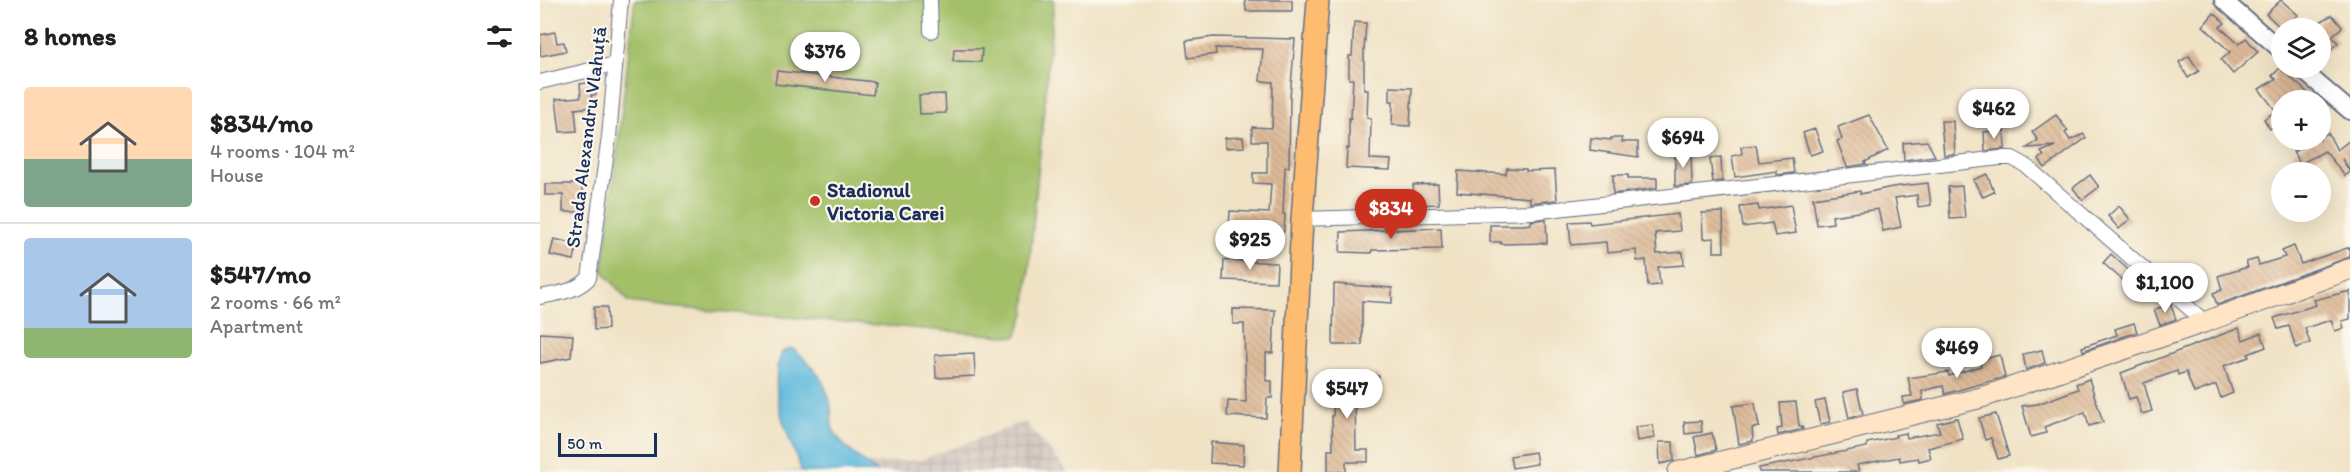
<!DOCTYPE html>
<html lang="en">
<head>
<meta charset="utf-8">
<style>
	body { margin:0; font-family:Itim,sans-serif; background:#f6f6f6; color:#202124; height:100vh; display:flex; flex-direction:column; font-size:22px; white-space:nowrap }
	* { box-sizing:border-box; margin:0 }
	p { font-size:20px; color:#757577 }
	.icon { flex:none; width:33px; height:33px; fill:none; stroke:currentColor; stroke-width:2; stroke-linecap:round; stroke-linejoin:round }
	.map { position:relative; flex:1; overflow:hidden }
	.sheet { display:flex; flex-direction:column; background:#fff; width:540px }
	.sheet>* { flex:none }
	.tools { position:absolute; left:1731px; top:18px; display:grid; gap:12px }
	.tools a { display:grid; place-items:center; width:60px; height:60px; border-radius:50%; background:#fff; box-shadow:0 6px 24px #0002; font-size:30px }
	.scale { position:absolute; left:18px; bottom:15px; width:99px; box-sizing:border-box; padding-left:6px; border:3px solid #1b2f5e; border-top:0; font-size:16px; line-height:21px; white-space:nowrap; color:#1b2f5e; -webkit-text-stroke:4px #fbf7ec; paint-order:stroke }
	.price { position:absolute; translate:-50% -51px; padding:0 14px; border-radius:21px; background:#fff; color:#222; font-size:20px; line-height:39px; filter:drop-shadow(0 2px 3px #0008) }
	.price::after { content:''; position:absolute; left:50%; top:36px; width:18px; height:14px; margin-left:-9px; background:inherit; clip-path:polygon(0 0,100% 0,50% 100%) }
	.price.on { background:#c8321e; color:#fff }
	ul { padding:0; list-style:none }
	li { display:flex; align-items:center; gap:18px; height:150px; padding:0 24px }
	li+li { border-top:2px solid #e0e0e0 }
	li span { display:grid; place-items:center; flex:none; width:168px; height:120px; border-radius:6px; color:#555 }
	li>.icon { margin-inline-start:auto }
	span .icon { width:72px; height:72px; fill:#fffc; stroke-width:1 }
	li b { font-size:26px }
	h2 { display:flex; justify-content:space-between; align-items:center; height:72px; padding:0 24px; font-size:26px }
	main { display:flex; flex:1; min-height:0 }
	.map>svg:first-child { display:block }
	.industrial { fill:url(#industrial-grid) }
	.green { fill:#a3c068; stroke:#5f7863; stroke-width:1.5 }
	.water { fill:#5fb9dc; stroke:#3d749d; stroke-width:1.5 }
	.building { fill:url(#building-back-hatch) }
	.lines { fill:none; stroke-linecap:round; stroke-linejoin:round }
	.minor-casing { stroke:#666e82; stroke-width:16 }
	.tertiary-casing { stroke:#666e82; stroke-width:20 }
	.secondary-casing { stroke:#666e82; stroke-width:22 }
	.primary-casing { stroke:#666e82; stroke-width:24 }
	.minor { stroke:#fff; stroke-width:14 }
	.tertiary { stroke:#fff; stroke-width:16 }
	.secondary { stroke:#ffe4c6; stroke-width:20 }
	.primary { stroke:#febc70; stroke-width:21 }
	.poi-dot { fill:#c8321e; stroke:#fbf7ec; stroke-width:2 }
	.labels { text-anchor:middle; stroke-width:4.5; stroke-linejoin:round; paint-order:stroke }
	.street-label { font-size:20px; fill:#1b2f5e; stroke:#fbf7ec }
	.poi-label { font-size:20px; font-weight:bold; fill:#1b2f5e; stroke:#fbf7ec; text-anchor:start }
</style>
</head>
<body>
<main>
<section class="sheet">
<h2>8 homes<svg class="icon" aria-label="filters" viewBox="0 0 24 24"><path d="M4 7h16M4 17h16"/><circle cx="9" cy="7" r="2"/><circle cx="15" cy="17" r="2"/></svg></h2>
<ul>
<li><span style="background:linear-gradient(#ffd9b3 60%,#7fa58c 0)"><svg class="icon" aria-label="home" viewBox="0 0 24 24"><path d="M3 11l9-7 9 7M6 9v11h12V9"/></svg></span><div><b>$834/mo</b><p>4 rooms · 104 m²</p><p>House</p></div></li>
<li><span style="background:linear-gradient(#a9c7e8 75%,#8fb573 0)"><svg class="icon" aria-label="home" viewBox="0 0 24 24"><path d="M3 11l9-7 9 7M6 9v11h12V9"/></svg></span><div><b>$547/mo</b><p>2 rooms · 66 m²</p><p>Apartment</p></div></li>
</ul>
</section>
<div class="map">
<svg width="1810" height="472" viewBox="0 0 1810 472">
	<defs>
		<pattern id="industrial-grid" width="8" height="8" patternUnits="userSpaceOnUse" patternTransform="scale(1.5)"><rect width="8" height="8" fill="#cec1b9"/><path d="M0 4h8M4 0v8" fill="none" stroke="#b0a6a1"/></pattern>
		<pattern id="building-back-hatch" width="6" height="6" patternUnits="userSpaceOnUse" patternTransform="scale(1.5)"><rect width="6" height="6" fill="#ddb996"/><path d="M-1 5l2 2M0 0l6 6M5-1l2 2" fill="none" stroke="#bd9f84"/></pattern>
	</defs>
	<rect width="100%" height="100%" fill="#fbf7ec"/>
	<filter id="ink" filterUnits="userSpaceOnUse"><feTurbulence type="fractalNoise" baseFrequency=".0167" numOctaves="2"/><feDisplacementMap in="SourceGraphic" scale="12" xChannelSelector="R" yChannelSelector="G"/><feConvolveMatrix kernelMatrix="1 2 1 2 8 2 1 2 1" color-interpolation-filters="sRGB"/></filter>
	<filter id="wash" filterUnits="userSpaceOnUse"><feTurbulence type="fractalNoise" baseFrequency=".008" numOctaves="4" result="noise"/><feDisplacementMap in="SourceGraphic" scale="24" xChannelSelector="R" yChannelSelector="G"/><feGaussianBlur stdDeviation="1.35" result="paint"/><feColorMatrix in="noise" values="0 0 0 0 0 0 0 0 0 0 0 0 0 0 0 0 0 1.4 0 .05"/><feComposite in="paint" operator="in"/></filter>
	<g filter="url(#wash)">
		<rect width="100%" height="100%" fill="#f0e2c4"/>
		<path class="industrial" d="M485,422L528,472H230L380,460Z"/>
		<path class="green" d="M95,0H514L485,313L476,337L129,307L89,302L63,271Z"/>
		<path class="water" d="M252,348C271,363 288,382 291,408C292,415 290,424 294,431C303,449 321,459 337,472H262C250,438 233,407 237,370C237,364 241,358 242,352Z"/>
		<g id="blocks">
			<g class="building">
				<path d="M705,0H752V11H706Z"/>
				<path d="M1741,0L1758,15L1742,29L1726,14Z"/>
				<path d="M1674,13L1685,23L1680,27L1699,44L1706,38L1718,52L1693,74L1681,60L1690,52L1663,26Z"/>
				<path d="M1792,15L1802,27L1792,36L1798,43L1780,58V22Z"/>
				<path d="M814,22L826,23L824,51V90H828L827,118H831L830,159L851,160L850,170L806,168L807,148L809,149V118H811L813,79H809V56H812Z"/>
				<path d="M15,32L17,43L24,42L26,51L0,56V35Z"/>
				<path d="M673,37L755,39L750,97L749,167H745L743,214H745L744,232L689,228L690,211L729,213L731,184L713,183V173H727V141H712V127L732,128L733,82L720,81L723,49L675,48L676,54L648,58L646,41Z"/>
				<path d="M414,49H442L441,62L413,61Z"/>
				<path d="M1649,56L1659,71L1648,78L1639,62Z"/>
				<path d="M1740,68L1776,100H1742V121L1730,129L1724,119L1736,111L1719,89L1736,79L1732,76Z"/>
				<path d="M237,71L335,82L333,95L235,84Z"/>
				<path d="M54,82L56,95H51L53,107L35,109L37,131L20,132L16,99L41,97L40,84Z"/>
				<path d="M850,87L872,88L870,126L852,125L853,101H850Z"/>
				<path d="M405,94L406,113L380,114L379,95Z"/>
				<path d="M1329,115L1348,150L1325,162L1326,164L1307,167L1297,141L1302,139L1298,127Z"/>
				<path d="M1516,115L1528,131L1525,133L1530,140L1544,134L1546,138L1505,168L1499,159L1504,156L1501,152L1515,146L1487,148L1498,140L1492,132Z"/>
				<path d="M1401,121H1413L1415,154L1404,155Z"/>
				<path d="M1275,129L1283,151L1270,155L1263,133Z"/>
				<path d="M1464,130L1465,149L1445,151L1444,132Z"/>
				<path d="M1788,133L1797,150L1810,140V170L1802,159L1810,172L1805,176L1785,151L1760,164L1753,152L1776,140H1780V137Z"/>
				<path d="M703,137L704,147L685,148V138Z"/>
				<path d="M1051,138L1071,140V138H1082V142H1098V157L1050,150Z"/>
				<path d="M1387,141L1395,156L1364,160L1363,143Z"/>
				<path d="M1216,145L1219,162L1252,158L1254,173L1237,175V171L1195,177L1192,156L1202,154L1201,147Z"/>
				<path d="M1135,153H1151L1152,185L1135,186Z"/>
				<path d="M1181,157L1182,181L1173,182L1170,159Z"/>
				<path d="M967,168L986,169V171L1015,170L1017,200L990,203V198L917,192L918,171L966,174Z"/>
				<path d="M1447,174L1454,192L1443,197L1433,180Z"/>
				<path d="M1073,175H1088V178H1117V188L1073,194Z"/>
				<path d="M1550,175L1559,187L1542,200L1533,188Z"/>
				<path d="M1388,183L1391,205L1378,207L1377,195L1355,198L1361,227L1343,231L1338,209L1292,216L1293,223L1277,225L1273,198L1320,191V194L1352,187Z"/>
				<path d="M5,184H42V212H23V195H5Z"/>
				<path d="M898,184L899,204L875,205L873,185Z"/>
				<path d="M1422,186L1425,218L1410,219L1408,187Z"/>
				<path d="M1218,205L1219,210L1251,205L1256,233L1235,236L1232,223L1203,227L1200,207Z"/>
				<path d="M1579,206L1590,219L1579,229L1568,216Z"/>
				<path d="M1183,212L1184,252H1174V238L1163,239L1162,213Z"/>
				<path d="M1138,214L1140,231L1115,233L1117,254L1143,252L1144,265L1118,267L1120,285L1108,286L1106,260L1097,261L1096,250L1067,253L1066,242L1031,245L1029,222L1049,221L1050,224Z"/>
				<path d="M1006,219L1007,243L961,244V242H950V225H983L991,224V221Z"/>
				<path d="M901,228L902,249L832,250V253L800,252L801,232Z"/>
				<path d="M14,239L37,244L34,260L10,255Z"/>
				<path d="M1754,246L1761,264L1810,247V257L1677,305L1673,293L1682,290L1678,276L1708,267L1706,262L1717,259L1719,265L1745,257L1742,251Z"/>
				<path d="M1571,254L1595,276L1587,284L1563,263Z"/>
				<path d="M684,260L737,263L736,282L683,280Z"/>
				<path d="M794,284L852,288V303L822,301V345H793Z"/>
				<path d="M1810,291V319L1802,321L1804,328L1795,331L1791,320L1765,328L1770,343L1756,348L1749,326L1738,329L1734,318L1776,305L1774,300Z"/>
				<path d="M1630,303L1636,319L1620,325L1614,310Z"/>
				<path d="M54,307H67L68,329L54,330Z"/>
				<path d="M693,309L735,310L733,353H726V381H732V398H727L726,418L687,416L688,401L706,402L704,324H693Z"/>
				<path d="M1594,323L1597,332L1543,351L1542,347L1577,335L1575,329Z"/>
				<path d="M1699,328L1703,340L1721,333L1726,347L1708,354L1709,357L1684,366L1693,393L1681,398L1676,385L1654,393L1646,372L1638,375L1637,371L1604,383L1612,411L1602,414L1596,397L1589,399L1581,373Z"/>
				<path d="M0,333L33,335L31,357L0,363Z"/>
				<path d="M1502,350L1505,363L1486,370L1483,354Z"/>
				<path d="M434,353L435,376L396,378L395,355Z"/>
				<path d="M1460,355L1465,377L1405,394L1403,386L1382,391L1383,400L1364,404L1363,397L1372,396L1368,378L1408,372L1409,376L1441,366L1439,360Z"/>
				<path d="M795,374L839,376L838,389H819V402H815L816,450H828V462H806V472H788V450H793L792,416H793Z"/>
				<path d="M1549,379L1563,422L1549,426L1545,412L1504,427L1506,433L1491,437L1482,406L1498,404L1538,389L1536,384Z"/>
				<path d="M1317,389L1323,414L1309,418L1303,392Z"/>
				<path d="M1285,400L1290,422L1280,424L1275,402Z"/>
				<path d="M1256,402L1259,426H1262L1263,429L1238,435L1237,429L1242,428L1240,403Z"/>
				<path d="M1215,403L1219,427L1212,428L1213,441L1199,444L1193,406Z"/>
				<path d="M1456,414L1469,456L1458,459L1451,438L1445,440L1439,418Z"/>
				<path d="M1417,418L1423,439L1388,448L1391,458L1379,461L1378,458L1360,461L1359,457L1317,465L1319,472H1219V468L1327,447V443L1356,437L1355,435L1366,433L1367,438L1400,432L1397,423Z"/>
				<path d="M1161,421L1162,432L1145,434L1144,422Z"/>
				<path d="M1113,425L1115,438L1097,441L1095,427Z"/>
				<path d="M1172,433L1176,450L1158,455L1154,437Z"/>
				<path d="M671,442L704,445L703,465L670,463Z"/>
				<path d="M1119,442H1133L1134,461L1120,464Z"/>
				<path d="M995,452L997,464L972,468L970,456Z"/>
			</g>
		</g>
	</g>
	<g filter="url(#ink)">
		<use href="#blocks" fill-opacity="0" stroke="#666e82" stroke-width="1.5"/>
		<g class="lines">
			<g class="minor-casing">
				<g id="minor">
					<path d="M390,0L391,31"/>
					<path d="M0,82L75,64"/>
					<path d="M762,219L992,212L1460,158H1472L1485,165L1665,322"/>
					<path d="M0,297C19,293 35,292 49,278L69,137L81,0"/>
				</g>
			</g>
			<g class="tertiary-casing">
				<g id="tertiary">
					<path d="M1683,0L1742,51"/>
					<path d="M1760,68L1810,111"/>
				</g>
			</g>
			<g class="secondary-casing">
				<path id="secondary" d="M1138,472L1440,398L1665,322L1810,269"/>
			</g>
			<g class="primary-casing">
				<path id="primary" d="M750,472L762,219L778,0"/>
			</g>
			<use href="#minor" class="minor"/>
			<use href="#tertiary" class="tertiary"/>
			<use href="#secondary" class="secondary"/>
			<use href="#primary" class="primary"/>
		</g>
	</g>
	<circle class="poi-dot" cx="275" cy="201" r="6"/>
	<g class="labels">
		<g class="street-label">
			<text transform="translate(46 137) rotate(-83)" y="7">Strada Alexandru Vlahuță</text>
		</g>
		<g class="poi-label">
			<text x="287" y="197">Stadionul<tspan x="287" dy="23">Victoria Carei</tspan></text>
		</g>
	</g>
</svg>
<div class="tools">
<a><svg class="icon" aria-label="layers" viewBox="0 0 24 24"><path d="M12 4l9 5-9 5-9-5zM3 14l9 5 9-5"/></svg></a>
<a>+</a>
<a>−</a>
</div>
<div class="scale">50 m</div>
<b class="price" style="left:285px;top:83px">$376</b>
<b class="price" style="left:1454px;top:140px">$462</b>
<b class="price" style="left:1143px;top:169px">$694</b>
<b class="price on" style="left:851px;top:240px">$834</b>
<b class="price" style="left:710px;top:271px">$925</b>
<b class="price" style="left:1625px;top:314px">$1,100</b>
<b class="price" style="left:1417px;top:379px">$469</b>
<b class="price" style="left:807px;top:420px">$547</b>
</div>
</main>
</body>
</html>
